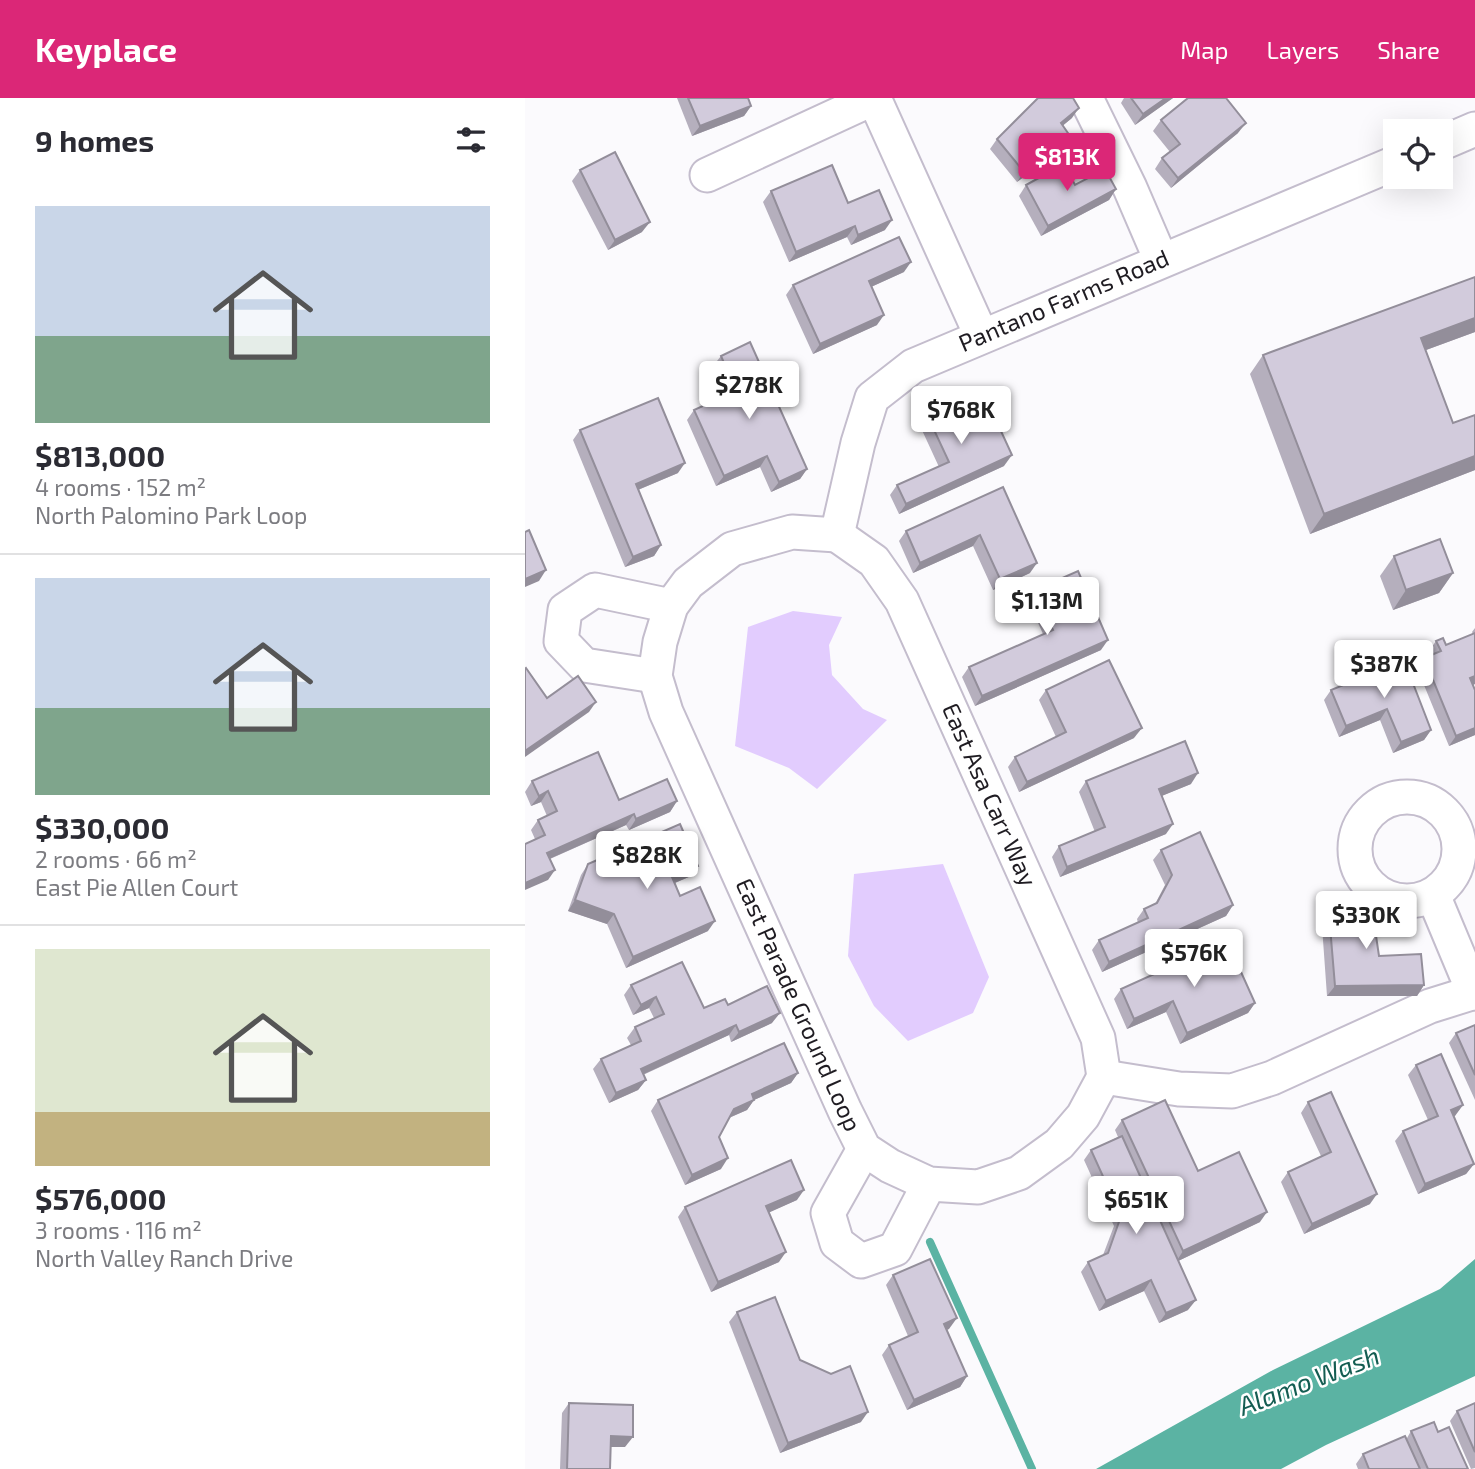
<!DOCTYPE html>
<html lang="en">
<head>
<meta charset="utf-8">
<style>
	body { margin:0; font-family:"Exo 2",sans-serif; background:#f7f7f7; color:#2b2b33; height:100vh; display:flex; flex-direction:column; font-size:26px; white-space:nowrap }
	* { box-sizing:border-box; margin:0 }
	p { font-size:23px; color:#7c7c81 }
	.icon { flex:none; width:38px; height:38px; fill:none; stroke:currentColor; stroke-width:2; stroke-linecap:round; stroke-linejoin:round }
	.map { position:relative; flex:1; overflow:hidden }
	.panel { display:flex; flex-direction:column; background:#fff; width:525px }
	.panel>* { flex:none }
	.tools { position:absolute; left:858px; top:21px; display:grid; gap:14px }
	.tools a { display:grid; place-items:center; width:70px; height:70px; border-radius:0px; background:#fff; box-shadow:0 7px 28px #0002; font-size:35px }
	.price { position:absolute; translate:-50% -60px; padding:0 16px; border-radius:7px; background:#fff; color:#222; font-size:23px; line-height:46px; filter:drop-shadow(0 2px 4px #0008) }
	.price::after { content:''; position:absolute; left:50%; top:42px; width:21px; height:16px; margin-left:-10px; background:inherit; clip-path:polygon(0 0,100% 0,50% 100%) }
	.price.current { background:#db2777; color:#fff }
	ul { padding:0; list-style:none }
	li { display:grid; align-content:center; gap:14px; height:371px; padding:0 35px }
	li+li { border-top:2px solid #e1e1e2 }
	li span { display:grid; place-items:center; height:217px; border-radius:0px; color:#555 }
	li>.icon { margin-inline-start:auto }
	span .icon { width:126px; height:126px; fill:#fffc; stroke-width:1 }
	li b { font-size:30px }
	h2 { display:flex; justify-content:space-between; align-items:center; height:84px; padding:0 35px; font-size:30px }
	header { display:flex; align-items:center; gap:42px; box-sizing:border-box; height:98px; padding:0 35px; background:#db2777; color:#fff }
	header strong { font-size:33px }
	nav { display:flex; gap:38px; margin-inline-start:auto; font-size:24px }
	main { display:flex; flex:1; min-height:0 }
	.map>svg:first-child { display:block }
	.green { fill:#e2ccfe }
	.water { fill:#5bb3a3 }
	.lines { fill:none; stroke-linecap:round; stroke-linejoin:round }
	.stream { stroke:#5bb3a3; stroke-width:8 }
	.minor-casing { stroke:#c4bdcd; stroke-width:37 }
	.minor { stroke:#fff; stroke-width:33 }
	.wall { fill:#b5afbd }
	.shaded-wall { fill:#938e9a }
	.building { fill:#d2cbdc; stroke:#938e9a; stroke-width:2 }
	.labels { text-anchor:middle; stroke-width:5; stroke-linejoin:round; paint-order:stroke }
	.street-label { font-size:24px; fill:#1f1c22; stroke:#fff }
	.water-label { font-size:26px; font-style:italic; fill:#145d52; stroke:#fff }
</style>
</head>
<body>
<header>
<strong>Keyplace</strong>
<nav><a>Map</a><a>Layers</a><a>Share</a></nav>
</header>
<main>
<section class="panel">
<h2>9 homes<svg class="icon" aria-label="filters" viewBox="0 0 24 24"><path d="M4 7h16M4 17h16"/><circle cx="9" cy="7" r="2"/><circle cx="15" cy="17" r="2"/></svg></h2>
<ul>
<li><span style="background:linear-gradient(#c9d6e8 60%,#7fa58c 0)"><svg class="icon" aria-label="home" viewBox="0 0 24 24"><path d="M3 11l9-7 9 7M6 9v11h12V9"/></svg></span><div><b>$813,000</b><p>4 rooms · 152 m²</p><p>North Palomino Park Loop</p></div></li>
<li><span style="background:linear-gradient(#c9d6e8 60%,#7fa58c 0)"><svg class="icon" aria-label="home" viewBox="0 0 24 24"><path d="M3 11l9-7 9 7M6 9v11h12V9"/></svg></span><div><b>$330,000</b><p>2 rooms · 66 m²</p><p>East Pie Allen Court</p></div></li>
<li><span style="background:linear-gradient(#dfe7d0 75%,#c2b280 0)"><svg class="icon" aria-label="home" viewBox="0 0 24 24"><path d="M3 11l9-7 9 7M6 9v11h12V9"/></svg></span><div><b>$576,000</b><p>3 rooms · 116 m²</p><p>North Valley Ranch Drive</p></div></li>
</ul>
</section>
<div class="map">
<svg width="950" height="1371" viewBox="0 0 950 1371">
	<rect width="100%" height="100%" fill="#fbfafd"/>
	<g class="green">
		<path d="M268,513L317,519L304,547L307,577L338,611L362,622L292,691L264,670L210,648L223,529Z"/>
		<path d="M418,766L464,879L448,915L383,943L349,908L323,858L329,776Z"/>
	</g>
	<path class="water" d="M950,1161V1278L801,1347L756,1371H571L748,1272L915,1191Z"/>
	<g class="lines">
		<path class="stream" d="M405,1144L507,1371"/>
		<g class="minor-casing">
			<g id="minor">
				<path d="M561,0L605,90L636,162"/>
				<path d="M915,46L950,31"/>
				<path d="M182,77L349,0L456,237"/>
				<path d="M312,437L267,434L207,451L163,485L146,508L135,544L130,578L141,614L320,1013L339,1051L365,1068L404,1086L453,1089L494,1075L534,1046L558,1018L579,979"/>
				<path d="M312,437L333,345L347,300L388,268L870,65"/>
				<path d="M312,437L349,463L377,503L573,940L579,979"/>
				<path d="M130,578L59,567L36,543L40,512L70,492L146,508"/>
				<circle cx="882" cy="751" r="52"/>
				<path d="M908,797L949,895"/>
				<path d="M579,979L654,991L707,993L747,980L905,908L950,894"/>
				<path d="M339,1051L303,1115L312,1145L336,1163L370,1151L404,1086"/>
			</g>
		</g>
		<use href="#minor" class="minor"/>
	</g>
	<g class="wall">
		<path d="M152,0H223L226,8L219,18L167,38Z"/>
		<path d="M599,0H648L610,27L596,5Z"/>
		<path d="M547,20L538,27L545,38L538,49L492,84L465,51L472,41Z"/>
		<path d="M636,22L713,35L646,90L630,71L637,60L645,54L628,33Z"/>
		<path d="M55,72L117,134L83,152L47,83Z"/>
		<path d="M501,87H550L591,91L584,102L516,138L494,98Z"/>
		<path d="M246,93L323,105L360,132L326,147L322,139L264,164L238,104Z"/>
		<path d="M379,174L346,189L352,227L288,256L261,197L268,187Z"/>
		<path d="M950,179V234L901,252L928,325L950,317V372L785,436L725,276L738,257Z"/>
		<path d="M196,258L282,371L275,381L246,394L235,369L191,388L162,322L169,312L201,298L188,268Z"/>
		<path d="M403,319L479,368L374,416L365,397L372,387L414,369L396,330Z"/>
		<path d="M55,332L153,375L113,392L136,447L129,458L100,469L48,342Z"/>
		<path d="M478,389L505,475L468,492L448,448L388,475L374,443L381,433Z"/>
		<path d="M869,458L928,475L914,495L868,512L855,478Z"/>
		<path d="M510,492L576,552L450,608L437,579L444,569L518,536L503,502Z"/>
		<path d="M950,530V586L948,587L950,592V637L924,648L892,570L899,560L905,557L904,553L911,543L921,547L948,536L947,534Z"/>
		<path d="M879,562L906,632L899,642L868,655L855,622L814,639L799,602L806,592Z"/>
		<path d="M521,592L609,640L494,694L483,669L490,659L531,639L514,602Z"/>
		<path d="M7,683L94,702L152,703L145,714L104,732L101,727L25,761L23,782L10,741L6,732L13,722L22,718L16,704L6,708L0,694Z"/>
		<path d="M561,683L666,686L636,698L641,736L535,779L527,759L534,748L570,734L554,694Z"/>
		<path d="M636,752L708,807L701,818L577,874L567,852L574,842L613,825L612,821L619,811L630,806L640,787L628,762Z"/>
		<path d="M63,766L166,778L150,785L155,798L183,833L101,870L82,826L43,813L56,777Z"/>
		<path d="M803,804L854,858L899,887L892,898H802L796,814Z"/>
		<path d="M106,887L179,910L203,907L247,925L206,944L204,937L118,977L121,982L113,992L84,1005L68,971L76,961L106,947L102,940L110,929L129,920L124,910L108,917L99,897Z"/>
		<path d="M596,891L730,905L723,915L655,946L641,914L602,931L589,901Z"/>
		<path d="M950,928V1002L924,945L931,935Z"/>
		<path d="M891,967L938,1007L929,1018L949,1066L941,1076L893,1096L870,1043L878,1033L903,1022L883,977Z"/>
		<path d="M273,975L266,985L229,1002L222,1012L204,1020L194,1039L196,1071L160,1087L126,1013L133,1002Z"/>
		<path d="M783,1004L845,1106L779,1136L756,1084L763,1074L796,1058L776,1015Z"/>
		<path d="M597,1022L673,1073L735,1124L653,1163L663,1212L634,1225L619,1193L574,1213L556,1174L563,1164L578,1157L589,1128L559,1062L566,1052L593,1039L590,1032Z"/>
		<path d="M272,1102L244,1114L254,1164L186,1194L153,1119L160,1109Z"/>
		<path d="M368,1177L424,1231L421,1232L442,1278L435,1289L382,1312L357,1257L364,1247L383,1238L361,1187Z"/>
		<path d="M212,1214L275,1262L336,1324L255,1355L204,1224Z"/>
		<path d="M44,1305L100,1349H86L85,1371H35L37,1315Z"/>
		<path d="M950,1305V1370L946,1371L925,1323L932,1313Z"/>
		<path d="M886,1333L913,1334L943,1371H833L831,1366L838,1356L882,1340Z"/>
	</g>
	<g class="shaded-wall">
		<path d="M641,0H648L610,27L618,16Z"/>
		<path d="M226,8L219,18L167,38L175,28Z"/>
		<path d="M554,10L547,20L529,35L536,25Z"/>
		<path d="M721,25L713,35L646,90L653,80Z"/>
		<path d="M545,38L538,49L492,84L499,74Z"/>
		<path d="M591,91L584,102L516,138L523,128Z"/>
		<path d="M367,122L360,132L326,147L333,137Z"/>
		<path d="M125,124L117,134L83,152L90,142Z"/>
		<path d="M330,128L322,139L264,164L271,154Z"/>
		<path d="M386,164L379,174L337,193L344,183Z"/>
		<path d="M359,217L352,227L288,256L295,246Z"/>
		<path d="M950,220V234L882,259L896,240Z"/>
		<path d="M487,357L479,368L374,416L381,406Z"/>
		<path d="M242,358L235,369L191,388L199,378Z"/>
		<path d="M950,358V372L785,436L799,416Z"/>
		<path d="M160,365L153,375L103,396L111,386Z"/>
		<path d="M282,371L275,381L246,394L254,384Z"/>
		<path d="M455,437L448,448L388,475L395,465Z"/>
		<path d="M136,447L129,458L100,469L108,459Z"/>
		<path d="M512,465L505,475L468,492L475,481Z"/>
		<path d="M21,472L14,483L0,489V481Z"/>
		<path d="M928,475L914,495L868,512L881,492Z"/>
		<path d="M583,542L576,552L450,608L457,598Z"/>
		<path d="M950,578V586L938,591L945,580Z"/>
		<path d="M71,604L64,614L0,659V653Z"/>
		<path d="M862,611L855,622L814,639L821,628Z"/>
		<path d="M617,630L609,640L494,694L502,684Z"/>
		<path d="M950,630V637L924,648L931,638Z"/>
		<path d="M906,632L899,642L868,655L876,644Z"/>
		<path d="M673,675L666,686L627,702L634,691Z"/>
		<path d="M23,693L16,704L6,708L14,698Z"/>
		<path d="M152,703L145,714L104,732L111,721Z"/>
		<path d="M109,716L101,727L15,765L22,755Z"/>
		<path d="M648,726L641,736L535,779L542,769Z"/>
		<path d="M173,768L166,778L140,789L147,779Z"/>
		<path d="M30,772L23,782L0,792V785Z"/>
		<path d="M50,802L89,816L82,826L43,813Z"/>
		<path d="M708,807L701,818L577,874L584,864Z"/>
		<path d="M190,823L183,833L101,870L108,859Z"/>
		<path d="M899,887L892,898H802L810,888Z"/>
		<path d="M131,899L124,910L108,917L116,907Z"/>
		<path d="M648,903L641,914L602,931L609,921Z"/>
		<path d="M730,905L723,915L655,946L662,935Z"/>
		<path d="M255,915L247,925L206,944L214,934Z"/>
		<path d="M211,927L204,937L108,981L116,971Z"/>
		<path d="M273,975L266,985L229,1002L222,1012L201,1021L209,1011L227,996Z"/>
		<path d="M121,982L113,992L84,1005L91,995Z"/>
		<path d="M938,1007L930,1018L919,1023L926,1012Z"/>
		<path d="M203,1060L196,1071L160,1087L167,1077Z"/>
		<path d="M949,1066L941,1076L893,1096L900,1086Z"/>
		<path d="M279,1092L272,1102L234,1119L241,1108Z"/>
		<path d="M852,1096L845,1106L779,1136L787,1126Z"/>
		<path d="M742,1114L735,1124L651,1164L658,1153Z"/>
		<path d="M261,1154L254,1164L186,1194L193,1184Z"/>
		<path d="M626,1182L619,1193L574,1213L581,1203Z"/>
		<path d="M671,1202L663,1212L634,1225L641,1215Z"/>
		<path d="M432,1220L424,1231L411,1236L419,1226Z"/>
		<path d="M442,1278L435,1289L382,1312L389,1302Z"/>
		<path d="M343,1314L336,1324L255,1355L263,1345Z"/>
		<path d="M86,1338L108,1339L100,1349H79Z"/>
	</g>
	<g class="building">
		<path d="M163,0H223L226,8L175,28Z"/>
		<path d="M513,0H548L554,10L536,25L545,38L499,74L472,41Z"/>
		<path d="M606,0H641L618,16Z"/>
		<path d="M663,0H701L721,25L653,80L637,60L655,46L636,22Z"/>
		<path d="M90,54L125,124L90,142L55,72Z"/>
		<path d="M539,66L550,87L580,71L591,91L523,128L501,87Z"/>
		<path d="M307,67L323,105L354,92L367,122L333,137L330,128L271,154L246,93Z"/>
		<path d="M374,139L386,164L344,183L359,217L295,246L268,187Z"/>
		<path d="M950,179V220L896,240L928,325L950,317V358L799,416L738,257Z"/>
		<path d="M225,244L282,371L254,384L242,358L199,378L169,312L211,293L196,258Z"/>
		<path d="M458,294L487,357L381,406L372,387L424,364L403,319Z"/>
		<path d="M133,300L160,365L111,386L136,447L108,459L55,332Z"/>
		<path d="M478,389L512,465L475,481L455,437L395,465L381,433Z"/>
		<path d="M4,432L21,472L0,481V434Z"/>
		<path d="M915,441L928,475L881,492L869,458Z"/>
		<path d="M553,473L583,542L457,598L444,569L528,532L510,492Z"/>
		<path d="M950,535V578L945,580L950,592V630L931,638L899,560L916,553L911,543L918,540L921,547Z"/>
		<path d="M584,562L617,630L502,684L490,659L541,634L521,592Z"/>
		<path d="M879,562L906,632L876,644L862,611L821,628L806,592Z"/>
		<path d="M1,570L22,600L53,578L71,604L0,653V571Z"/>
		<path d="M660,643L673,675L634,691L648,726L542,769L534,748L580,729L561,683Z"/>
		<path d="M73,654L94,702L142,681L152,703L111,721L109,716L22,755L30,772L0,785V746L20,737L13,722L32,713L23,693L14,698L7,683Z"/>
		<path d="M155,726L173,768L147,779L155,798L175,789L190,823L108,859L89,816L50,802L63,766Z"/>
		<path d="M675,734L708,807L584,864L574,842L623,820L619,811L632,805L647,777L636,752Z"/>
		<path d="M803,804H846L854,858L896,856L899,887L810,888Z"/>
		<path d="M702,843L730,905L662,935L648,903L609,921L596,891Z"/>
		<path d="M157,864L179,910L200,901L203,907L242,888L255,915L214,934L211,927L116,971L121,982L91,995L76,961L116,943L110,929L139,916L131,899L116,907L106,887Z"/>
		<path d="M950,927V977L931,935Z"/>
		<path d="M259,945L273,975L227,996L229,1002L209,1011L194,1039L203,1060L167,1077L133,1002Z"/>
		<path d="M916,956L938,1007L926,1012L949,1066L900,1086L878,1033L913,1018L891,967Z"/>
		<path d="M806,994L852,1096L787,1126L763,1074L806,1054L783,1004Z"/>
		<path d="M640,1002L673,1073L714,1054L742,1114L658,1153L597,1022Z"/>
		<path d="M597,1038L671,1202L641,1215L626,1182L581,1203L563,1164L583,1155L596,1118L566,1052Z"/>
		<path d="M266,1062L279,1092L241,1108L261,1154L193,1184L160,1109Z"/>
		<path d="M405,1161L432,1220L419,1226L442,1278L389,1302L364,1247L393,1234L368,1177Z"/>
		<path d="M250,1199L275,1262L306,1276L325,1268L343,1314L263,1345L212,1214Z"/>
		<path d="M44,1305L108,1307V1339L86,1338L85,1371H42Z"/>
		<path d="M950,1305V1354L932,1313Z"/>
		<path d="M909,1324L913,1334L924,1329L943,1371H903L886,1333Z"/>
		<path d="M880,1338L895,1371H844L838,1356Z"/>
	</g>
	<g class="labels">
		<g class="street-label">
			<text transform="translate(539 203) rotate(-23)" y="8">Pantano Farms Road</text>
			<text transform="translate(464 697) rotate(66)" y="8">East Asa Carr Way</text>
			<text transform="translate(273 907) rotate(66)" y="8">East Parade Ground Loop</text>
		</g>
		<g class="water-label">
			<text transform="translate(784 1283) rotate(-21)" y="9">Alamo Wash</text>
		</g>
	</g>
</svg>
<div class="tools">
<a><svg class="icon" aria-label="locate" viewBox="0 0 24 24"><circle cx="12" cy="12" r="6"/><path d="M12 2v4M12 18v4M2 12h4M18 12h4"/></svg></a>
</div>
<b class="price current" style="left:542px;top:95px">$813K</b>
<b class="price" style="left:224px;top:323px">$278K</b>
<b class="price" style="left:436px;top:348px">$768K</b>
<b class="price" style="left:522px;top:539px">$1.13M</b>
<b class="price" style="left:859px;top:602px">$387K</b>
<b class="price" style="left:122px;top:793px">$828K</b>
<b class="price" style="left:841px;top:853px">$330K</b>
<b class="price" style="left:669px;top:891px">$576K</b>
<b class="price" style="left:611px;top:1138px">$651K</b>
</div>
</main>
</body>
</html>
